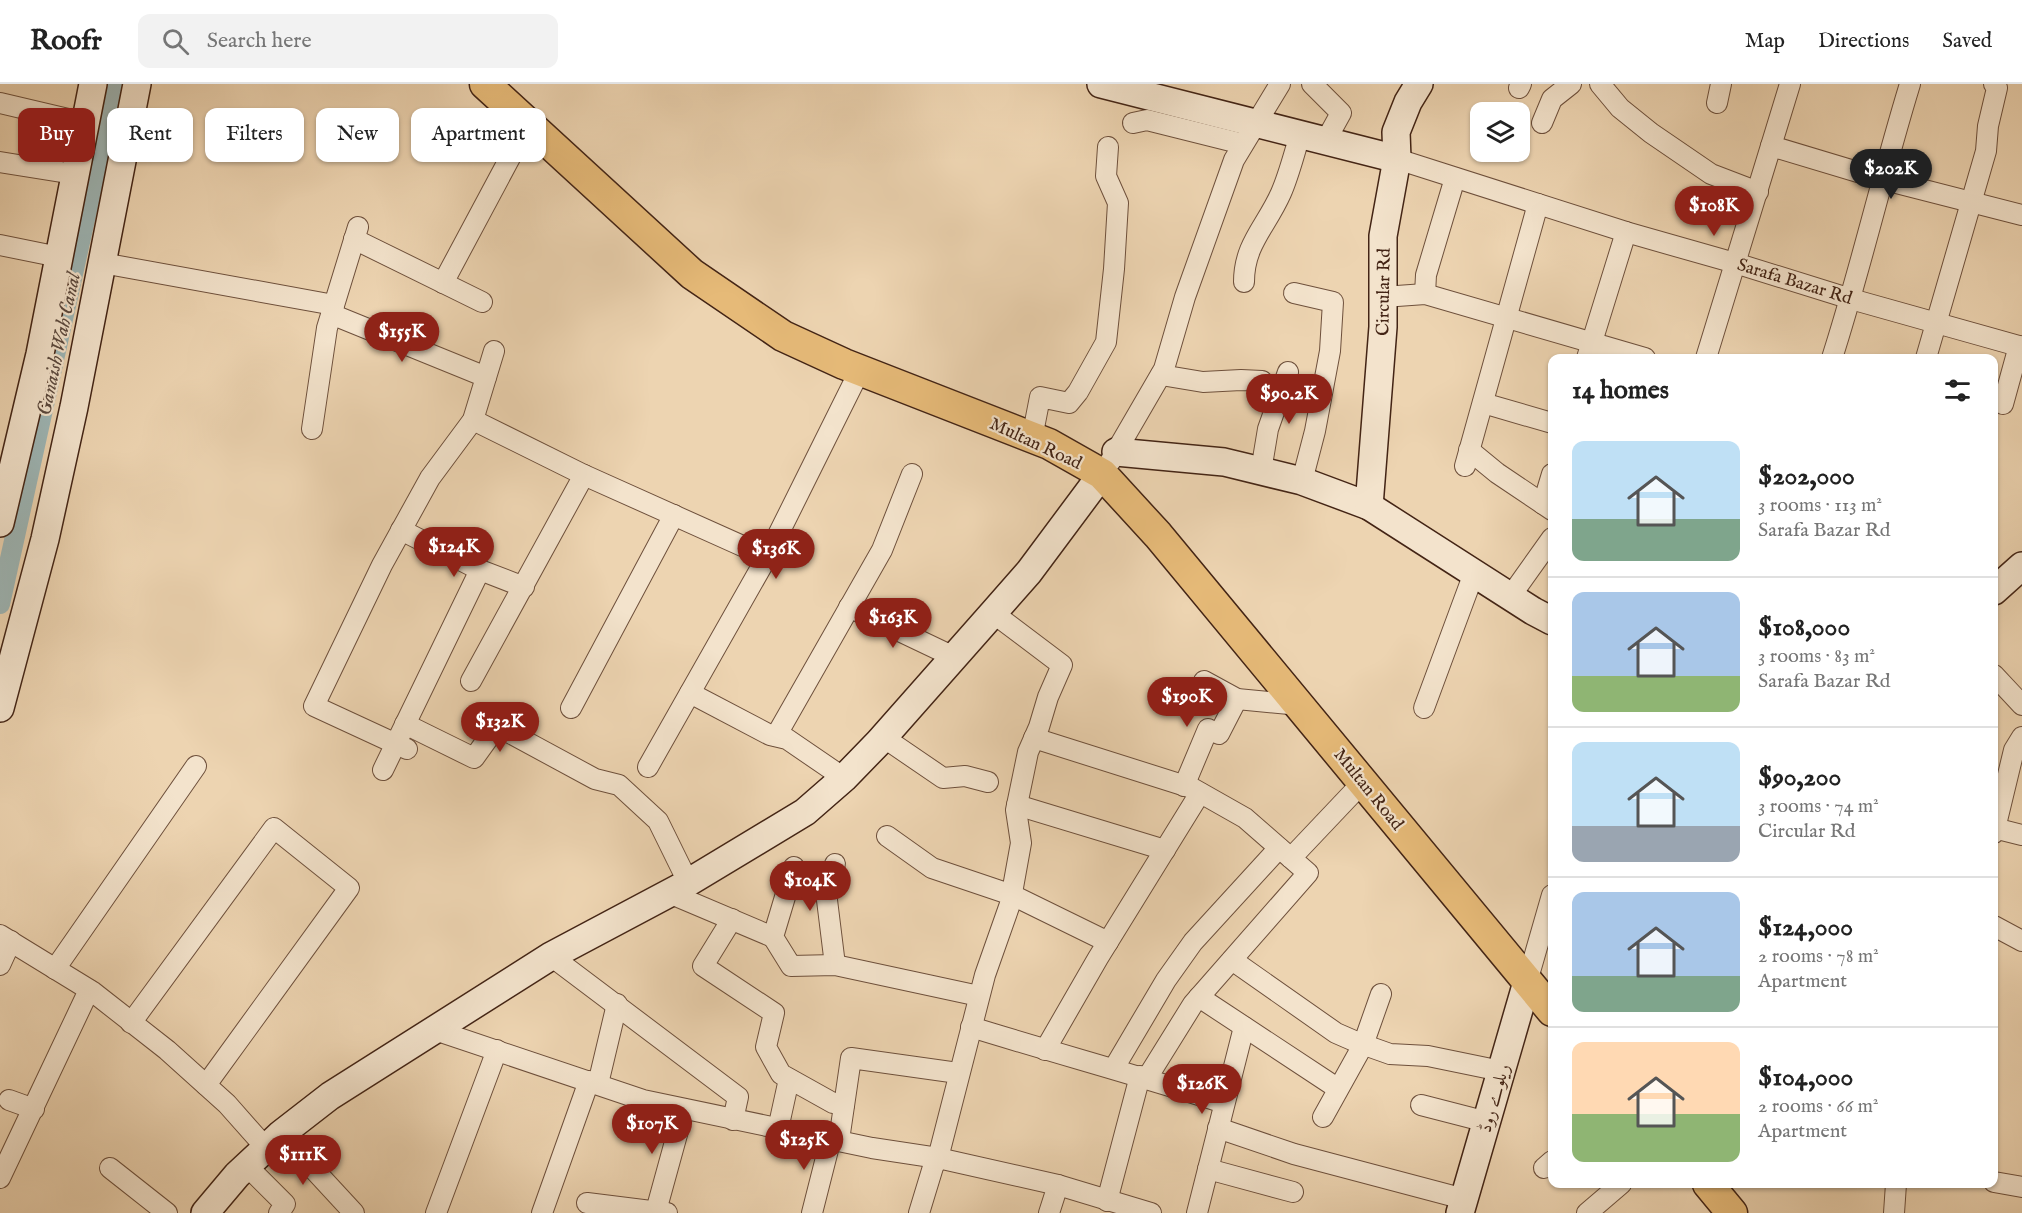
<!DOCTYPE html>
<html lang="en">
<head>
<meta charset="utf-8">
<style>
	body { margin:0; font-family:"IM FELL English",Amiri,serif; background:#f2f2f2; color:#222; height:100vh; display:flex; flex-direction:column; font-size:22px; white-space:nowrap }
	* { box-sizing:border-box; margin:0 }
	p { font-size:20px; color:#767676 }
	.icon { flex:none; width:33px; height:33px; fill:none; stroke:currentColor; stroke-width:2; stroke-linecap:round; stroke-linejoin:round }
	.map { position:relative; flex:1; overflow:hidden }
	.details { position:absolute; left:1548px; top:270px; width:450px; height:834px; display:flex; flex-direction:column; background:#fff; border-radius:12px; box-shadow:0 2px 4px #0004 }
	.details>* { flex:none }
	.guide { position:absolute; left:18px; top:24px; width:570px; height:54px; display:flex; gap:12px }
	.buttons { position:absolute; left:1470px; top:18px; display:grid; gap:12px }
	.buttons a { display:grid; place-items:center; width:60px; height:60px; border-radius:12px; background:#fff; box-shadow:0 2px 4px #0004; font-size:30px }
	.price { position:absolute; translate:-50% -51px; padding:0 14px; border-radius:21px; background:#8f2418; color:#fff; font-size:20px; line-height:39px; filter:drop-shadow(0 2px 3px #0008) }
	.price::after { content:''; position:absolute; left:50%; top:36px; width:18px; height:14px; margin-left:-9px; background:inherit; clip-path:polygon(0 0,100% 0,50% 100%) }
	.price.current { background:#222; color:#fff }
	ul { padding:0; list-style:none }
	li { display:flex; align-items:center; gap:18px; height:150px; padding:0 24px }
	li+li { border-top:2px solid #e0e0e0 }
	li span { display:grid; place-items:center; flex:none; width:168px; height:120px; border-radius:12px; color:#555 }
	li>.icon { margin-inline-start:auto }
	span .icon { width:72px; height:72px; fill:#fffc; stroke-width:1 }
	li b { font-size:26px }
	h2 { display:flex; justify-content:space-between; align-items:center; height:72px; padding:0 24px; font-size:26px }
	.tag { padding:0 21px; border-radius:12px; background:#fff; box-shadow:0 2px 4px #0004; font-size:21px; line-height:54px }
	.tag.current { background:#8f2418; color:#fff }
	header { display:flex; align-items:center; gap:36px; box-sizing:border-box; height:84px; padding:0 30px; background:#fff; border-bottom:2px solid #e0e0e0 }
	header strong { font-size:28px }
	nav { display:flex; gap:33px; margin-inline-start:auto; font-size:21px }
	.search { width:420px; height:54px; background:#f2f2f2; display:flex; align-items:center; gap:15px; box-sizing:border-box; padding:0 21px; border-radius:12px; color:#767676; font-size:22px }
	.map>svg:first-child { display:block }
	.lines { fill:none; stroke-linecap:round; stroke-linejoin:round }
	.canal { stroke:#9db6b6; stroke-width:20 }
	.street-casing { stroke:#6e503c; stroke-width:22 }
	.secondary-casing { stroke:#432415; stroke-width:30 }
	.primary-casing { stroke:#432415; stroke-width:33 }
	.street { stroke:#f3e3cc; stroke-width:20 }
	.secondary { stroke:#f3e3cc; stroke-width:27 }
	.primary { stroke:#e6ba78; stroke-width:30 }
	.labels { text-anchor:middle; stroke-width:4.5; stroke-linejoin:round; paint-order:stroke }
	.street-label { font-size:18px; fill:#432415; stroke:#f3e3cc }
	.water-label { font-size:20px; font-style:italic; fill:#5a483d; stroke:#f3e3cc }
</style>
</head>
<body>
<header>
<strong>Roofr</strong>
<div class="search"><svg class="icon" aria-label="search" viewBox="0 0 24 24"><circle cx="10" cy="10" r="6"/><path d="M15 15l6 6"/></svg>Search here</div>
<nav><a>Map</a><a>Directions</a><a>Saved</a></nav>
</header>
<div class="map">
<svg width="2022" height="1129" viewBox="0 0 2022 1129">
	<rect width="100%" height="100%" fill="#edd4b1"/>
	<filter id="stains"><feTurbulence type="fractalNoise" baseFrequency=".00333" numOctaves="4"/><feColorMatrix values="0 0 0 0 .2 0 0 0 0 .09 0 0 0 0 .02 0 0 0 .5 -.17"/></filter>
	<radialGradient id="worn" r=".72"><stop offset=".6" stop-color="#630" stop-opacity="0"/><stop offset="1" stop-color="#630" stop-opacity=".3"/></radialGradient>
	<g class="lines">
		<path class="canal" d="M0,520L115,0"/>
		<g class="street-casing">
			<g id="street">
				<path d="M1312,0L1341,29L1325,58"/>
				<path d="M1600,0L1620,24L1651,49L1711,90L1758,108"/>
				<path d="M1519,4L1521,0"/>
				<path d="M0,19L85,39"/>
				<path d="M1717,19L1721,0"/>
				<path d="M1133,39L1147,36L1243,60"/>
				<path d="M1542,39L1552,15L1571,0"/>
				<path d="M1771,62L1881,95L2022,131"/>
				<path d="M1397,75L1626,148L1735,179L1851,215L2022,263"/>
				<path d="M0,78L74,90"/>
				<path d="M354,155L482,218"/>
				<path d="M0,161L59,173"/>
				<path d="M102,179L334,221"/>
				<path d="M1244,198C1244,160 1266,143 1281,109C1289,91 1294,70 1300,51"/>
				<path d="M443,199L528,40"/>
				<path d="M1294,209L1333,218L1330,267L1315,347L1302,397"/>
				<path d="M1425,210L1426,191L1455,94"/>
				<path d="M1383,213L1425,210L1645,274"/>
				<path d="M331,230L486,293"/>
				<path d="M1587,274L1626,148"/>
				<path d="M1706,274L1790,0"/>
				<path d="M1832,274C1861,184 1882,91 1910,0"/>
				<path d="M1926,274L1986,67L1988,42L1997,4L1994,0"/>
				<path d="M1161,291L1203,298L1241,296L1262,297"/>
				<path d="M1483,319L1552,339"/>
				<path d="M2003,320L2019,262"/>
				<path d="M473,336L584,391L767,473"/>
				<path d="M312,345L327,244L358,143"/>
				<path d="M1032,354L1040,313L1069,319L1078,308L1106,258L1114,185L1118,119L1106,92L1108,63"/>
				<path d="M1469,366L1497,389L1552,426"/>
				<path d="M1110,378L1164,285L1185,213L1234,76L1280,0"/>
				<path d="M1465,382L1538,120"/>
				<path d="M1261,387L1268,345L1288,288"/>
				<path d="M1543,420L1552,390"/>
				<path d="M401,446L480,486L524,503"/>
				<path d="M1510,513L1552,454"/>
				<path d="M849,523L954,573"/>
				<path d="M1994,591L2022,621"/>
				<path d="M471,597L584,391"/>
				<path d="M1204,597L1237,615L1300,621"/>
				<path d="M690,609L770,651L787,655L844,694"/>
				<path d="M571,624L674,431"/>
				<path d="M1424,624L1474,489"/>
				<path d="M405,640L474,674L497,642L595,695L619,701L658,737L688,798"/>
				<path d="M776,652L882,466L912,390"/>
				<path d="M883,653L943,694L965,692L988,698"/>
				<path d="M1034,654L1192,704L1245,734L1308,789L1193,920L1147,994"/>
				<path d="M407,665L314,622L382,481L430,394L473,336L494,267"/>
				<path d="M648,683L767,473L860,286"/>
				<path d="M383,686L480,486"/>
				<path d="M1184,702L1208,645L1219,650L1237,615"/>
				<path d="M1017,721L1165,766"/>
				<path d="M1994,744L2022,751"/>
				<path d="M1994,749L2014,666L2022,653"/>
				<path d="M887,752L932,784L1012,811L1108,858"/>
				<path d="M1291,774L1363,698"/>
				<path d="M835,780L826,808L835,881"/>
				<path d="M794,783L773,853L791,882L835,881L979,912"/>
				<path d="M669,809L773,853"/>
				<path d="M732,835L703,882L774,929L766,963L781,990L833,1019L844,1021"/>
				<path d="M1994,842L2022,857"/>
				<path d="M0,851L93,908L167,966L227,1020L266,1064"/>
				<path d="M551,872L738,1013L733,1036"/>
				<path d="M1232,876L1336,949L1359,959L1390,970L1428,972L1501,987"/>
				<path d="M0,881L11,857"/>
				<path d="M55,885L196,682"/>
				<path d="M1527,898L1552,811"/>
				<path d="M1199,913L1337,1004"/>
				<path d="M131,939L274,744L349,804L206,1001"/>
				<path d="M971,943C1055,969 1140,992 1224,1019"/>
				<path d="M435,946L643,1016L872,1064L938,1074L1058,1101L1151,1129"/>
				<path d="M1045,966L1098,874L1200,709"/>
				<path d="M1114,984L1166,896L1193,858L1279,764"/>
				<path d="M598,1000L617,920"/>
				<path d="M9,1016L34,1025"/>
				<path d="M1421,1021L1487,1038"/>
				<path d="M1323,1033L1363,961L1381,910"/>
				<path d="M1218,1044L1294,1070L1464,1115"/>
				<path d="M778,1045L789,995"/>
				<path d="M281,1050L354,1129"/>
				<path d="M839,1056L851,974L958,989"/>
				<path d="M247,1082L285,1120L279,1129"/>
				<path d="M110,1084L167,1129"/>
				<path d="M1544,1084L1552,1077"/>
				<path d="M1208,1085L1293,1108"/>
				<path d="M0,1094L89,906"/>
				<path d="M1994,1098L2022,1103"/>
				<path d="M1107,1117L1140,992"/>
				<path d="M587,1119L667,1129"/>
				<path d="M656,1127L684,1025"/>
				<path d="M436,1129L497,966"/>
				<path d="M542,1129L589,997"/>
				<path d="M812,1129L831,1054"/>
				<path d="M919,1129L933,1083L938,1074L985,891L1010,820L1021,759L1016,726L1028,668L1039,643L1048,613L1062,581L993,529"/>
				<path d="M1049,1129L1058,1101"/>
				<path d="M1197,1129L1244,943"/>
				<path d="M1587,1129L1621,1100"/>
				<path d="M1894,1129L1896,1100"/>
			</g>
		</g>
		<g class="secondary-casing">
			<g id="secondary">
				<path d="M1101,0L1397,75"/>
				<path d="M1116,368L1224,378L1302,397L1369,422L1533,527L1552,537"/>
				<path d="M1369,422L1383,243V152L1397,75L1396,48L1408,18L1419,0"/>
				<path d="M0,439L40,270L93,0"/>
				<path d="M1994,507L2022,482"/>
				<path d="M0,624L45,455L74,323L137,0"/>
				<path d="M205,1129L237,1091L281,1050L330,1012L551,872L679,804L805,728L844,694L879,658L993,529L1029,488L1102,390"/>
				<path d="M1460,1129L1527,898"/>
			</g>
		</g>
		<g class="primary-casing">
			<g id="primary">
				<path d="M485,0L692,190L783,252L844,280L1049,360L1102,390L1158,451L1552,927"/>
				<path d="M1708,1100L1732,1129"/>
			</g>
		</g>
		<use href="#street" class="street"/>
		<use href="#secondary" class="secondary"/>
		<use href="#primary" class="primary"/>
	</g>
	<g class="labels">
		<g class="street-label">
			<text transform="translate(1795 197) rotate(17)" y="6">Sarafa Bazar Rd</text>
			<text transform="translate(1383 208) rotate(-89)" y="6">Circular Rd</text>
			<text transform="translate(1036 359) rotate(25)" y="6">Multan Road</text>
			<text transform="translate(1369 705) rotate(51)" y="6">Multan Road</text>
			<text transform="translate(1494 1014) rotate(-74)" y="6">ریلوے روڈ</text>
		</g>
		<g class="water-label">
			<text transform="translate(58 260) rotate(-78)" y="7">Ganaish Wah Canal</text>
		</g>
	</g>
	<rect width="100%" height="100%" filter="url(#stains)"/>
	<rect width="100%" height="100%" fill="url(#worn)"/>
</svg>
<div class="buttons">
<a><svg class="icon" aria-label="layers" viewBox="0 0 24 24"><path d="M12 4l9 5-9 5-9-5zM3 14l9 5 9-5"/></svg></a>
</div>
<b class="price current" style="left:1891px;top:116px">$202K</b>
<b class="price" style="left:1714px;top:153px">$108K</b>
<b class="price" style="left:402px;top:279px">$155K</b>
<b class="price" style="left:1289px;top:341px">$90.2K</b>
<b class="price" style="left:454px;top:494px">$124K</b>
<b class="price" style="left:776px;top:496px">$136K</b>
<b class="price" style="left:893px;top:565px">$163K</b>
<b class="price" style="left:1187px;top:644px">$190K</b>
<b class="price" style="left:500px;top:669px">$132K</b>
<b class="price" style="left:810px;top:828px">$104K</b>
<b class="price" style="left:1202px;top:1031px">$126K</b>
<b class="price" style="left:652px;top:1071px">$107K</b>
<b class="price" style="left:804px;top:1087px">$125K</b>
<b class="price" style="left:303px;top:1102px">$111K</b>
<div class="guide">
<a class="tag current">Buy</a>
<a class="tag">Rent</a>
<a class="tag">Filters</a>
<a class="tag">New</a>
<a class="tag">Apartment</a>
</div>
<section class="details">
<h2>14 homes<svg class="icon" aria-label="filters" viewBox="0 0 24 24"><path d="M4 7h16M4 17h16"/><circle cx="9" cy="7" r="2"/><circle cx="15" cy="17" r="2"/></svg></h2>
<ul>
<li><span style="background:linear-gradient(#bfe0f5 65%,#7fa58c 0)"><svg class="icon" aria-label="home" viewBox="0 0 24 24"><path d="M3 11l9-7 9 7M6 9v11h12V9"/></svg></span><div><b>$202,000</b><p>3 rooms · 113 m²</p><p>Sarafa Bazar Rd</p></div></li>
<li><span style="background:linear-gradient(#a9c7e8 70%,#8fb573 0)"><svg class="icon" aria-label="home" viewBox="0 0 24 24"><path d="M3 11l9-7 9 7M6 9v11h12V9"/></svg></span><div><b>$108,000</b><p>3 rooms · 83 m²</p><p>Sarafa Bazar Rd</p></div></li>
<li><span style="background:linear-gradient(#bfe0f5 70%,#9aa5b1 0)"><svg class="icon" aria-label="home" viewBox="0 0 24 24"><path d="M3 11l9-7 9 7M6 9v11h12V9"/></svg></span><div><b>$90,200</b><p>3 rooms · 74 m²</p><p>Circular Rd</p></div></li>
<li><span style="background:linear-gradient(#a9c7e8 70%,#7fa58c 0)"><svg class="icon" aria-label="home" viewBox="0 0 24 24"><path d="M3 11l9-7 9 7M6 9v11h12V9"/></svg></span><div><b>$124,000</b><p>2 rooms · 78 m²</p><p>Apartment</p></div></li>
<li><span style="background:linear-gradient(#ffd9b3 60%,#8fb573 0)"><svg class="icon" aria-label="home" viewBox="0 0 24 24"><path d="M3 11l9-7 9 7M6 9v11h12V9"/></svg></span><div><b>$104,000</b><p>2 rooms · 66 m²</p><p>Apartment</p></div></li>
</ul>
</section>
</div>
</body>
</html>
